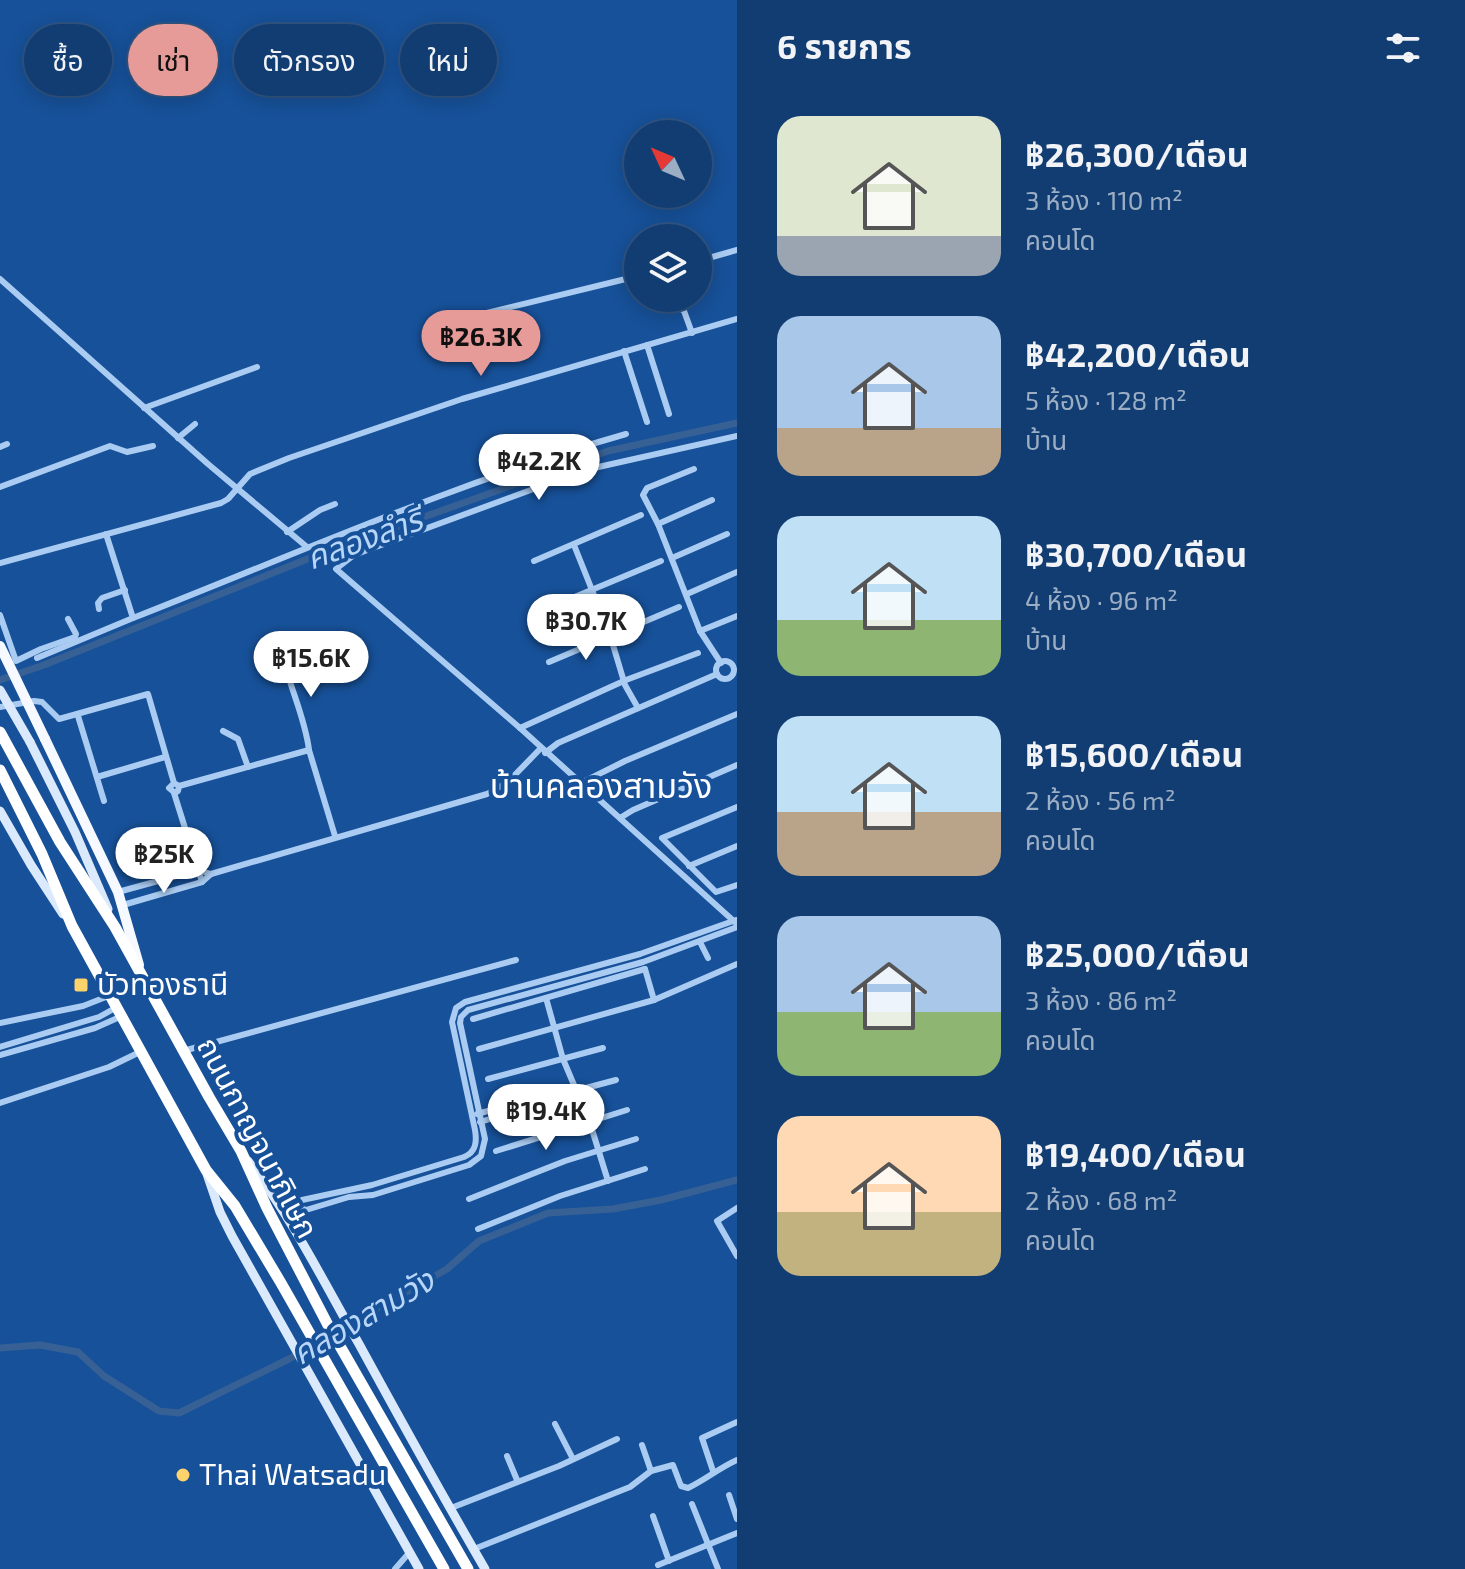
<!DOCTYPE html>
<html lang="th">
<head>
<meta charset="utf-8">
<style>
	body { margin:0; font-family:"Exo 2","Noto Sans Thai",sans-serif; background:#1a4478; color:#f1f3f6; height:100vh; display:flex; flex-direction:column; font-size:30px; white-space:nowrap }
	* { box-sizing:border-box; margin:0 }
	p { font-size:26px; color:#9caec4 }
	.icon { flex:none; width:44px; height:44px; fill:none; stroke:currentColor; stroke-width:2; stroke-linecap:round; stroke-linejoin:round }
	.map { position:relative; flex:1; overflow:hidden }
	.drawer { display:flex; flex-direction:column; background:#113d73; width:728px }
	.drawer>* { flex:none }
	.banner { position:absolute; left:24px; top:24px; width:592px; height:72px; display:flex; gap:16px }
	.needle { width:52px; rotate:314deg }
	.controls { position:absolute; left:624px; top:120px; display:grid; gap:16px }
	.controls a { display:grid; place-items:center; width:88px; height:88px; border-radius:50%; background:#113d73; box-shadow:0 4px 20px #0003,0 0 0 2px #305685; font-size:40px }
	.price { position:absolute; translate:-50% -68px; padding:0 18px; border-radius:28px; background:#fff; color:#222; font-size:26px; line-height:52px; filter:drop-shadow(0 2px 4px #0008) }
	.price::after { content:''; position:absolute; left:50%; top:48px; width:24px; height:18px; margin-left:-12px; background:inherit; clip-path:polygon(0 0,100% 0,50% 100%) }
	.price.on { background:#e69b98; color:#111 }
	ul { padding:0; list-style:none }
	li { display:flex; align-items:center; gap:24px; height:200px; padding:0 40px }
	li span { display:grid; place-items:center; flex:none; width:224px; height:160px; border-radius:24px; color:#555 }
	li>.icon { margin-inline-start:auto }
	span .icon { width:96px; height:96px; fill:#fffc; stroke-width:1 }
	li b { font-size:34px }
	h2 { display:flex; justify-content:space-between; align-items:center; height:96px; padding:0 40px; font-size:34px }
	.tag { padding:0 28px; border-radius:36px; background:#113d73; box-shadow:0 4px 20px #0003,0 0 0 2px #305685; font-size:28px; line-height:72px }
	.tag.on { background:#e69b98; color:#111 }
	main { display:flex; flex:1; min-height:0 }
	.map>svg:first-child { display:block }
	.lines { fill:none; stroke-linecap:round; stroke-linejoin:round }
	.canal { stroke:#376195; stroke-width:7 }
	.street { stroke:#abccf2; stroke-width:6 }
	.secondary { stroke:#dae9fc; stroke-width:9 }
	.primary { stroke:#f6f9ff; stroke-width:10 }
	.highway { stroke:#fff; stroke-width:11 }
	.secondary-bridge { stroke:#dae9fc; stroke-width:9 }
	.primary-bridge { stroke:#f6f9ff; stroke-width:10 }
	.poi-dot { fill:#ffd36c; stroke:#175199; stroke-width:3 }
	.labels { text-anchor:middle; stroke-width:8; stroke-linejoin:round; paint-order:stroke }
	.poi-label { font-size:30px; fill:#fff; stroke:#175199; text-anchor:start }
	.street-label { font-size:30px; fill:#fff; stroke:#175199 }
	.water-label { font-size:32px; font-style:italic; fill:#b7d6f8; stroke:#175199 }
	.quarter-label { font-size:34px; fill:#fff; stroke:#175199 }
</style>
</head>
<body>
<main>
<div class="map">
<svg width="737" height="1569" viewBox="0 0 737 1569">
	<rect width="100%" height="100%" fill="#175199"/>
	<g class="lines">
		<g class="canal">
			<path d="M0,680L44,665L315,556L608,451L737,423"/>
			<path d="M0,1348L40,1345L78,1352L104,1376L159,1411L179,1413L289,1359L447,1269L479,1241L548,1213L613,1209L661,1200L737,1180"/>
		</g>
		<g class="street">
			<path d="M698,261L737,250"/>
			<path d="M0,279L208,464L307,547"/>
			<path d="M667,298L684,311L692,333"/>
			<path d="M429,327L638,276"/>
			<path d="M647,345L669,414"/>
			<path d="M624,351L647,422"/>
			<path d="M144,408L257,367"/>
			<path d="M737,436L585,470L354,555L336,569L520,728L737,924"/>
			<path d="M178,438L195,424"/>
			<path d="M0,447L7,444"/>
			<path d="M694,469L647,488L643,495L658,524L700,631L721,663"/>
			<path d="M0,487L110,446L127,452L153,446"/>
			<path d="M658,524L712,500"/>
			<path d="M287,532L320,510L335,504"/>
			<path d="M574,545L610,635L625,685L638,708"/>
			<path d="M672,558L727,534"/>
			<path d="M534,561L641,515"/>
			<path d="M0,563L221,503L228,499L250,474L289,458L462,399L737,319"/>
			<path d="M687,594L737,572"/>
			<path d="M99,609L98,603L102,598L125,590"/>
			<path d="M541,611L661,561"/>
			<path d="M0,615L16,661L41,649L75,637L76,634L68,619"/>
			<path d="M133,618C296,554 457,482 626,434"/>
			<path d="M700,631L737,616"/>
			<path d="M282,653C289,686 305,717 309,750"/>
			<path d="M37,658L133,618L106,534"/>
			<circle cx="725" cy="670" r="9"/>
			<path d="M549,662L679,607"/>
			<path d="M0,707L34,701L42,702L59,719L148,694L174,783L179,786L178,791L175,793L169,788L174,783"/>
			<path d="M78,716L104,801"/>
			<path d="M520,728L626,680L698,653"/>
			<path d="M223,731L238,739L248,767"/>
			<path d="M545,753L558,743L717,674"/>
			<path d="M97,777L165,757"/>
			<path d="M579,784L625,761L737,714"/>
			<path d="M179,786L309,750L335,836"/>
			<path d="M174,793L202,882"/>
			<path d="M737,807L662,838L716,892L737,885"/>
			<path d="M620,818L633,810L737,765"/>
			<path d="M689,866L737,846"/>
			<path d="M118,892L198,870L211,874"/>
			<path d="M123,905L202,882L211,874L487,794L508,782L540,749"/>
			<path d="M700,942L708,958"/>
			<path d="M645,969L654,1000"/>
			<path d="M546,998L563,1059L590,1123L608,1181"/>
			<path d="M473,1019L645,969"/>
			<path d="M0,1023L83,1006L111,995"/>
			<path d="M0,1047L99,1017L117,1007"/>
			<path d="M479,1049L654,1000L737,964"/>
			<path d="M183,1051L516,960"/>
			<path d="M0,1055L95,1028L122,1016"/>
			<path d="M488,1079L603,1048"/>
			<path d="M0,1103L109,1067L142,1051"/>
			<path d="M477,1114L565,1090L571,1092L616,1080"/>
			<path d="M480,1122L566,1096L571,1092"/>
			<path d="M496,1151L627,1110"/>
			<path d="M469,1199L565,1161L636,1139"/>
			<path d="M295,1207L306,1210L349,1197L373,1195L469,1165L481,1156L485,1139L460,1023L461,1017L468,1010L643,962L737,927"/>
			<path d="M737,1208L717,1221L737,1256"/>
			<path d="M285,1211L302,1200L372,1185L464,1157C476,1152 477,1142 475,1130L452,1022L456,1008L465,1002L640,954L736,920"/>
			<path d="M478,1229L560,1196L645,1169"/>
			<path d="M555,1424L573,1459"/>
			<path d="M642,1445L651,1471"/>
			<path d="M507,1456L517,1480"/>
			<path d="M713,1471L702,1438L737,1422"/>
			<path d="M729,1495L737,1519"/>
			<path d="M692,1504L718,1569"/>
			<path d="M451,1508L559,1466L617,1439"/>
			<path d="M653,1516L669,1561"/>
			<path d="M474,1549L630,1487L651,1471L673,1465L681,1486L688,1488C705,1480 719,1468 737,1460"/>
			<path d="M658,1565L737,1533"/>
			<path d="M395,1569L409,1553"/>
		</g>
		<g class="secondary">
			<path d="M30,742L75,832L108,909"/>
			<path d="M0,811L31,865L63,914"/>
			<path d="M248,1161C294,1221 322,1279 359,1344C400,1419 442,1495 485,1569"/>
			<path d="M207,1174L220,1212L232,1236L419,1569"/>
		</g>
		<path class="primary" d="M45,739L118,892L139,965"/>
		<g class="highway">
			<path d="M0,732L60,842L115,927L209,1097L241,1151L267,1208L329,1327L468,1569"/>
			<path d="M0,770L42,854L72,926L206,1170L235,1206L281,1283L444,1569"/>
		</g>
		<path class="secondary-bridge" d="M0,690L30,742"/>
		<path class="primary-bridge" d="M0,646L45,739"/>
	</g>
	<g class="poi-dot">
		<rect x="73" y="977" width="16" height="16" rx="4"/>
		<circle cx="183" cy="1475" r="8"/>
	</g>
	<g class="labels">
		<g class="poi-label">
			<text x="97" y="995">บัวทองธานี</text>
			<text x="199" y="1485">Thai Watsadu</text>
		</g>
		<g class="street-label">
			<text transform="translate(257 1138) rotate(62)" y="10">ถนนกาญจนาภิเษก</text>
		</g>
		<g class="water-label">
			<text transform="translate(364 539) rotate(-20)" y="11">คลองลำรี</text>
			<text transform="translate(363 1317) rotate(-30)" y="11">คลองสามวัง</text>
		</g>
		<g class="quarter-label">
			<text x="601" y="798">บ้านคลองสามวัง</text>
		</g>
	</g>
</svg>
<div class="controls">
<a><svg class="needle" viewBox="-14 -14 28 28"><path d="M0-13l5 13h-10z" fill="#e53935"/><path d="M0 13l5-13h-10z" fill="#9caec4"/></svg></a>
<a><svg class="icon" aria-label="layers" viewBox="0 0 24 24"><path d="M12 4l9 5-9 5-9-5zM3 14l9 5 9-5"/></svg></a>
</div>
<b class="price on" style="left:481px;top:378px">฿26.3K</b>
<b class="price" style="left:539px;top:502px">฿42.2K</b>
<b class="price" style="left:586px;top:662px">฿30.7K</b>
<b class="price" style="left:311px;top:699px">฿15.6K</b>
<b class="price" style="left:164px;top:895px">฿25K</b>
<b class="price" style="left:546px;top:1152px">฿19.4K</b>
<div class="banner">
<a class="tag">ซื้อ</a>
<a class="tag on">เช่า</a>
<a class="tag">ตัวกรอง</a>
<a class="tag">ใหม่</a>
</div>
</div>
<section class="drawer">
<h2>6 รายการ<svg class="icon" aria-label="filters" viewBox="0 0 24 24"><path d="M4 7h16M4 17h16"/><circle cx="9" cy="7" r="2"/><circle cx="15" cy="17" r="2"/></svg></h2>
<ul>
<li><span style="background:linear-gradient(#dfe7d0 75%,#9aa5b1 0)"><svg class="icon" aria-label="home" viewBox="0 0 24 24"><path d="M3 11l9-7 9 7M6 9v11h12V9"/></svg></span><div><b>฿26,300/เดือน</b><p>3 ห้อง · 110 m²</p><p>คอนโด</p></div></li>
<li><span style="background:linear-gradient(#a9c7e8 70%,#b9a48a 0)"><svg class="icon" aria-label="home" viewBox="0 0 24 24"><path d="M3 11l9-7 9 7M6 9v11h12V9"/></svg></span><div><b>฿42,200/เดือน</b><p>5 ห้อง · 128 m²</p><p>บ้าน</p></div></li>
<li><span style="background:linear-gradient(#bfe0f5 65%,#8fb573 0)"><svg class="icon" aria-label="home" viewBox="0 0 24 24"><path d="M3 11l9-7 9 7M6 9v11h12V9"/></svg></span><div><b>฿30,700/เดือน</b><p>4 ห้อง · 96 m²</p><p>บ้าน</p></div></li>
<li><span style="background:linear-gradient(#bfe0f5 60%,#b9a48a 0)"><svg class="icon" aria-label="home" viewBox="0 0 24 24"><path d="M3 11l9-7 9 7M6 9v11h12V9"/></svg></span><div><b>฿15,600/เดือน</b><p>2 ห้อง · 56 m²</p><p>คอนโด</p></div></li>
<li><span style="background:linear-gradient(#a9c7e8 60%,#8fb573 0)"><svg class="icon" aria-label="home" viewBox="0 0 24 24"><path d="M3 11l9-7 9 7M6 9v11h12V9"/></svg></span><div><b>฿25,000/เดือน</b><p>3 ห้อง · 86 m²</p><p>คอนโด</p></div></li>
<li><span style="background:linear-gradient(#ffd9b3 60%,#c2b280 0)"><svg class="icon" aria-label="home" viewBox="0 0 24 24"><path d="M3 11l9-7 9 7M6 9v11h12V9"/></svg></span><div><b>฿19,400/เดือน</b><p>2 ห้อง · 68 m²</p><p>คอนโด</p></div></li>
</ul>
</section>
</main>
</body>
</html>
